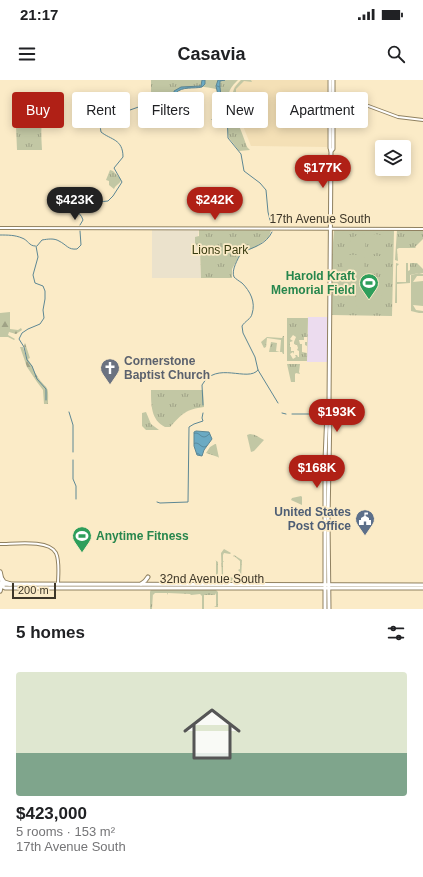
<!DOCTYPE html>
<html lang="en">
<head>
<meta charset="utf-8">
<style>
	body { margin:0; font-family:Helvetica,sans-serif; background:#f6f6f6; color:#202124; height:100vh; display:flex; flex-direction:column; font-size:15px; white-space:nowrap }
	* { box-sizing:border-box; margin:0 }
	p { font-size:13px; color:#757577 }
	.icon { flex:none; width:22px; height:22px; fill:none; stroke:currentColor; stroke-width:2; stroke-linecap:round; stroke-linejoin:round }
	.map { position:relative; height:529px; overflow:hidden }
	.panel { display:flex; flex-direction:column; background:#fff; flex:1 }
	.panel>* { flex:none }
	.guide { position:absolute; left:12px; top:12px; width:399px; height:36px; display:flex; gap:8px }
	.controls { position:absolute; left:375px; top:60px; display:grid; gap:8px }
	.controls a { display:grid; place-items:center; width:36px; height:36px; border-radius:4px; background:#fff; box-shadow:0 2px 10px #0003; font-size:20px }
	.scale { position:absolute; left:12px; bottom:10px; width:44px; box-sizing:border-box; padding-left:4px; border:2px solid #3d3628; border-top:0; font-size:11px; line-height:14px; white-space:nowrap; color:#3d3628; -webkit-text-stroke:3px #fbebc7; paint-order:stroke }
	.price { position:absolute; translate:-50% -34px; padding:0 9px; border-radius:14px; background:#b02016; color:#fff; font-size:13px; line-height:26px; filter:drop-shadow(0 1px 2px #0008) }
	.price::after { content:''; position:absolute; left:50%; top:24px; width:12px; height:9px; margin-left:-6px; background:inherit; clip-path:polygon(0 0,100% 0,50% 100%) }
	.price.on { background:#222; color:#fff }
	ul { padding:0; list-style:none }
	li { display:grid; align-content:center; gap:8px; height:212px; padding:0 16px }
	li span { display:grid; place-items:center; height:124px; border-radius:4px; color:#555 }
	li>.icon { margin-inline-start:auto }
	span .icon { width:72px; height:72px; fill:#fffc; stroke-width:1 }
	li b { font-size:17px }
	h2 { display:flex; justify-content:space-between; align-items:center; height:48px; padding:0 16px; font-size:17px }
	.pill { padding:0 14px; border-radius:4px; background:#fff; box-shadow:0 2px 10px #0003; font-size:14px; line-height:36px }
	.pill.on { background:#b02016; color:#fff }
	.status { display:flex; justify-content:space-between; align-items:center; height:28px; padding:0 20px; background:#fff; direction:ltr }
	.status svg { height:11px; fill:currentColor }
	header { display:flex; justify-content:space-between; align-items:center; height:52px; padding:0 16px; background:#fff; font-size:18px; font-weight:700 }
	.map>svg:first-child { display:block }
	.commercial { fill:#ecdcef }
	.education { fill:#ebe2cc }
	.built { fill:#f4e0b6 }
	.grass { fill:url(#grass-tufts); fill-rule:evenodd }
	.forest { fill:url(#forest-firs) }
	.pitch { fill:#c2c7a4 }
	.water { fill:url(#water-waves); stroke:#5d8794 }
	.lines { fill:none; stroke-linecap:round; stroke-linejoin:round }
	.stream { stroke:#5d8794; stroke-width:1 }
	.minor-casing { stroke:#908160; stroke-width:4 }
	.major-casing { stroke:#908160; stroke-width:5 }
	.highway-casing { stroke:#908160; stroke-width:5.5 }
	.minor { stroke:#fff; stroke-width:2 }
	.major { stroke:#fff; stroke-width:3 }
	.highway { stroke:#fff; stroke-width:3.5 }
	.labels { text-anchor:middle; stroke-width:3.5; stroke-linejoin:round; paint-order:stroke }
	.street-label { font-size:12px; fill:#3d3628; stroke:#fbebc7 }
	.park-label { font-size:12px; fill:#383b10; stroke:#fbebc7 }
	.leisure-label { font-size:12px; font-weight:bold; fill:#27864d; stroke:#fbebc7; text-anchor:end }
	.worship-label { font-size:12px; font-weight:bold; fill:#5b616d; stroke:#fbebc7; text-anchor:start }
	.service-label { font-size:12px; font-weight:bold; fill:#4e5e75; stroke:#fbebc7; text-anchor:end }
</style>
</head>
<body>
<div class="status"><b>21:17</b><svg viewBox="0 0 49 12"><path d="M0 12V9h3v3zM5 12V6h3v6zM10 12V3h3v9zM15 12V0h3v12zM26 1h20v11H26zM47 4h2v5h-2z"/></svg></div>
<header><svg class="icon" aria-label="menu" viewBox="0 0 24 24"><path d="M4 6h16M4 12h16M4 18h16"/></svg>Casavia<svg class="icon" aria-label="search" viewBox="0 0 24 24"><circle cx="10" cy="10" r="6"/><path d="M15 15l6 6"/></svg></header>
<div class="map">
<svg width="423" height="529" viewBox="0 0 423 529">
	<defs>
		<pattern id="grass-tufts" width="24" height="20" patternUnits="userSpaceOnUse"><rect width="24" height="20" fill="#c2c7a4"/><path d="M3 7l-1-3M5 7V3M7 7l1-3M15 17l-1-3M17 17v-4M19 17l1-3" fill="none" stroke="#9fa286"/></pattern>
		<pattern id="forest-firs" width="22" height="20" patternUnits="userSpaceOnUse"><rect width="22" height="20" fill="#c2c7a4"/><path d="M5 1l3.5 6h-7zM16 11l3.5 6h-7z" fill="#9fa286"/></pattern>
		<pattern id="water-waves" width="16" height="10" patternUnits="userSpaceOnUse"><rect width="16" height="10" fill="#6baac3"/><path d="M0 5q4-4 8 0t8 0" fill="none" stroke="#598b9e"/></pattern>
	</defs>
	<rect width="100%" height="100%" fill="#fbebc7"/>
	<path class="commercial" d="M308,237H330L329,282H307Z"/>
	<path class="education" d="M152,149H199L198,157L200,170L201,198H152Z"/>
	<path class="built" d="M241,0H327V67L251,66L232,18L234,7Z"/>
	<g class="grass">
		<path d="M151,0H238C234,4 230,8 229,13C229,22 244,57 247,67L250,70L239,71L229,58L228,53V38L227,35L219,28L218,20L219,10C205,6 188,4 175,12L177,25L173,27C165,21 161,21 151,23Z"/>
		<path d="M241,0H251L252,2L244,1L236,9V20H237V24L236,25C230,14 233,8 241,0Z"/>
		<path d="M15,22H47C40,39 41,52 42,70H17Z"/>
		<path d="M110,90L113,91L121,99C121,104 116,104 114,109L109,105V101L106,100Z"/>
		<path d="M199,149L271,150L269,157L256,167L241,173L232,189V198H201L200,170L195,163V157L199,156Z"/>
		<path d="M334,150H394L392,236L332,235V175Z"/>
		<path d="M397,150H423V159L415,167L416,168H399L397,169L398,181L395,180Z"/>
		<path d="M396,183L399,184L397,186V202H406V183H408V191L410,190V183H417L423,189V193H419L410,195V203L397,204V223H395Z"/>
		<path d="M287,238H308L307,281H287ZM293,255L296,257L294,262V264L297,265L298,268L297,270L299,271V277H298L297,275H295L296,277L293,279L290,274L293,272L294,274V271H291V267H290V262L293,261L290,259ZM304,257H307V262H305V265L307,266V273L302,272V264H300L299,260H304Z"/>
		<path d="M283,256H284V274H283L282,272H269L271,262L277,263L276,271L280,272L281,260L267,258L266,267L264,268L261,262L267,257L282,258Z"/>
		<path d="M287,284H300L299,292L300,294L296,293L295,294V302H291Z"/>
		<path d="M151,310H203L204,327C186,329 182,334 170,347H165C151,340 151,325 151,310Z"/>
		<path d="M146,332L151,344L159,350H146L142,346V333Z"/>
		<path d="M250,354L255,355L264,360L254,371L251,372L247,355Z"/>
		<path d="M215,364H216L219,378L218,377L206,373L210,367Z"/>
		<path d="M301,416L302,417V425L291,420L292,418Z"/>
		<path d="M224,469L231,473L230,474L224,473L223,475V481H224L223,482V497L241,498L240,492L238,490L240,489V481L234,476L233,477L234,475L242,480L241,499H249V501H222L221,473Z"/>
		<path d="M215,480L218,482V492L216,503H196L192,501H195L191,500L190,498L192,496L196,499L201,497H214L216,496V481Z"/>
		<path d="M151,509H215L218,512V527H214L216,526V513L215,515H204V529H202V516L200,514L191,515L190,514L168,513L167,515V513H155L153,515V513L152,529H150V512Z"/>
	</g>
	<g class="forest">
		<path d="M10,232V249L18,250L21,248L22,250L16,254L9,252L8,255L15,259L14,260L8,257H0V233Z"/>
		<path d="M25,263L30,278L28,279C31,284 34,291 37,296C47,311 49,303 48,324H44L43,310L37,302L27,287L20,267H23L27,280L24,265Z"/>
	</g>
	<g class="pitch">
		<path d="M365,154V168L363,170H348C348,159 355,154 365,154Z"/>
		<path d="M370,154C384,154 386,157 386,170H372L370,168Z"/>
		<path d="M202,171H215L216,192H203Z"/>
		<path d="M342,175H363L364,177L365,198C344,199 342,196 342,175Z"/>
		<path d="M372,176H386L385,186L380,191L370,192V178Z"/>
		<path d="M419,193L423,194V196H417L413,202L423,201V226L413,225L416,230L423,231V233H419L411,231V195Z"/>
		<path d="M334,200H355L356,204L359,203V201L364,200L365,203H362V205H356L355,223C335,224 334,219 334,200Z"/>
		<path d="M378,206L381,209L382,211L380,232H362L356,225V209Z"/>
	</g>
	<g class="water">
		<path d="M202,0H205V4L202,7C194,9 182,6 176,13L178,21L177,26L175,27L178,33L176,42H175C172,27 170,20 153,23L154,22L164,20L171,25H174L175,23L174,11L181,7L201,6Z"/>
		<path d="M218,0H225L220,1C219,10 223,15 219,25L216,26L218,15L216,6Z"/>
		<path d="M215,31L222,38V41L217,43L212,40Z"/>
		<path d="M196,351L209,352L212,359L204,370L202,376L197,375L194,366V352Z"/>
	</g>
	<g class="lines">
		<g class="stream">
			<path d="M218,24L220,29L227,35L228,58L241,74L244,91L260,103L266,110L268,132L271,144"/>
			<path d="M80,145L83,140C82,135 77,133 76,128C83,118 97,123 108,121L113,116L122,102L114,88L123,77C123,59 111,60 101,52C98,43 108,33 115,28L130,30L147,24"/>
			<path d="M272,152C266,165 253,167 241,173C238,179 231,190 234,197C236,199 239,201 242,203C250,211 256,222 252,234C251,239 245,241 242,246L243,253L255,277L258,290L278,323"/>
			<path d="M0,155C8,155 15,155 22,158C28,160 29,166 35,166"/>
			<path d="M36,166L38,177L33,195L35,203L43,206L45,211V219L43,230L44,238L40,244L28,249L22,253L19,259L24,267L27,280L32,286L37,299L46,309V320"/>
			<path d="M37,166L42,160C48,159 54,158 59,161C67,165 68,170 77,169L81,165L80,151"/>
			<path d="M203,325L202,305C216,280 248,303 258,290"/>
			<path d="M69,332L73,345V372"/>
			<path d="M282,333L286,334"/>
			<path d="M292,334H320"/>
			<path d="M73,380V399L76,406V419"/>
			<path d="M157,422L160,423L188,422L189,347L194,344L203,341L202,338L203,333"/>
		</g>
		<g class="minor-casing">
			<g id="minor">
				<path d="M334,20L355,21L398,37L423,40"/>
				<path d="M0,148L423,149"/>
				<path d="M0,464C14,464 49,459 56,473C60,482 58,495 58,504"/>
			</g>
		</g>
		<g class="major-casing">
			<g id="major">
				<path d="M330,0V68L331,71"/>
				<path d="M141,504L145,501L148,497"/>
				<path d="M0,506L5,504L423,505"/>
				<path d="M1,506L5,508H423"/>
				<path d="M325,529V380L327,331L329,327"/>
				<path d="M329,529L328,439L330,331L329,324L331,71L333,69V0"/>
			</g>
		</g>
		<g class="highway-casing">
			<g id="highway">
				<path d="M0,492L2,501L0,511"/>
				<path d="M2,499L4,502L10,504"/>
			</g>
		</g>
		<use href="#minor" class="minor"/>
		<use href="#major" class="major"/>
		<use href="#highway" class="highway"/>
	</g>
	<defs>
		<g id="stadium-pin" transform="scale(1)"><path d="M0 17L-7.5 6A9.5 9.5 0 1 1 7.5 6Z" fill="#2e9e5b" stroke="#fbebc7"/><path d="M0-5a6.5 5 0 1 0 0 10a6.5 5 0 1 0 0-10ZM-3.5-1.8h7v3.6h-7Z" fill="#fff"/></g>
		<g id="church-pin" transform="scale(1)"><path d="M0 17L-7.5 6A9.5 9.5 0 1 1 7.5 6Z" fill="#6b7280" stroke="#fbebc7"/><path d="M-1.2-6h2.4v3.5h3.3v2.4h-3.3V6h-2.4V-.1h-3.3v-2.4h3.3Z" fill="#fff"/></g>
		<g id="civic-pin" transform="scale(1)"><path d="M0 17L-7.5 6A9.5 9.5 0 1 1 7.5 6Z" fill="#5c6f8a" stroke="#fbebc7"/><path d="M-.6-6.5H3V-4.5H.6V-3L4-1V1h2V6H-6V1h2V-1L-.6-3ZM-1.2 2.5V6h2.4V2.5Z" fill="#fff"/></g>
	</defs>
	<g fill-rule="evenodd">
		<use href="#stadium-pin" x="369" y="203"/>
		<use href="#church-pin" x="110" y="288"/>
		<use href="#civic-pin" x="365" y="439"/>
		<use href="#stadium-pin" x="82" y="456"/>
	</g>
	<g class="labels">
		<g class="street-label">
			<text x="320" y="143">17th Avenue South</text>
			<text x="212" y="503">32nd Avenue South</text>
		</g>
		<g class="park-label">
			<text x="220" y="174">Lions Park</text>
		</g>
		<g class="leisure-label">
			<text x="355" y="200">Harold Kraft<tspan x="355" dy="14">Memorial Field</tspan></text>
			<text x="96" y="460" text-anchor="start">Anytime Fitness</text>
		</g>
		<g class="worship-label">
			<text x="124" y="285">Cornerstone<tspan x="124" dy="14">Baptist Church</tspan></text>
		</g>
		<g class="service-label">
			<text x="351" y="436">United States<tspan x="351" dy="14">Post Office</tspan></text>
		</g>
	</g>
</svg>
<div class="controls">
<a><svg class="icon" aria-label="layers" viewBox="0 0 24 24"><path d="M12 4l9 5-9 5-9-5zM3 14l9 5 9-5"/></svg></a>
</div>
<div class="scale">200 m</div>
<b class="price" style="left:323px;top:109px">$177K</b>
<b class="price on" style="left:75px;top:141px">$423K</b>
<b class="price" style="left:215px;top:141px">$242K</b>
<b class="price" style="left:337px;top:353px">$193K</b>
<b class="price" style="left:317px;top:409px">$168K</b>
<div class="guide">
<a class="pill on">Buy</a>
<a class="pill">Rent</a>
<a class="pill">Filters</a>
<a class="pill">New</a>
<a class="pill">Apartment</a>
</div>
</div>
<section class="panel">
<h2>5 homes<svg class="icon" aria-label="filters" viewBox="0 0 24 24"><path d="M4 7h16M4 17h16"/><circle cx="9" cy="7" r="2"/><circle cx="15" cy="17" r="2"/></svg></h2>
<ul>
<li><span style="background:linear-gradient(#dfe7d0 65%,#7fa58c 0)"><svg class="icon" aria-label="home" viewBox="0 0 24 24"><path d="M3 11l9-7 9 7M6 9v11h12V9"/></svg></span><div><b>$423,000</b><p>5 rooms · 153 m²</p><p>17th Avenue South</p></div></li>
</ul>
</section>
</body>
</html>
